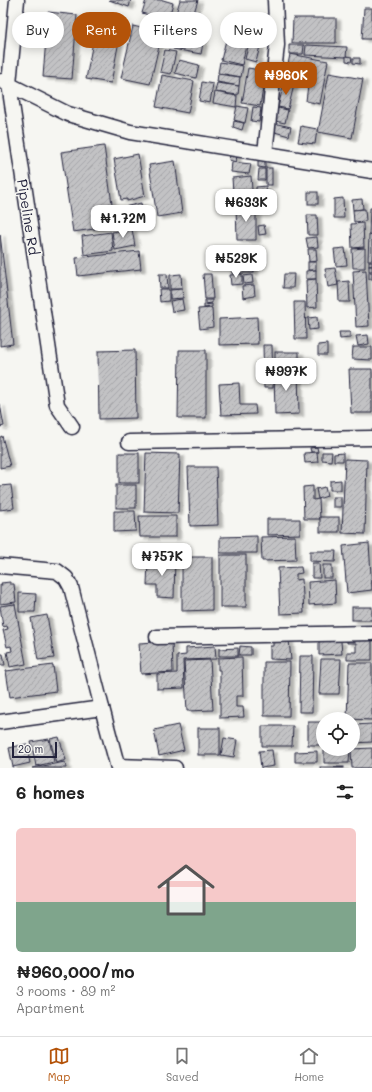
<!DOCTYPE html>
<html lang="en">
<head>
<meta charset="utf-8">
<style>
	body { margin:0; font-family:Mali,sans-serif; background:#f6f6f6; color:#222; height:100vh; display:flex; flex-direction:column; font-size:15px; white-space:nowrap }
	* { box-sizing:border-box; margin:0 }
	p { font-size:13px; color:#767676 }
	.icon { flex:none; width:22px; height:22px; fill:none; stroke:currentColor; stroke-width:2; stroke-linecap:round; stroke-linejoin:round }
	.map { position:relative; height:768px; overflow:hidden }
	.panel { display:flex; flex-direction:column; background:#fff; flex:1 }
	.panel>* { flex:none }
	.top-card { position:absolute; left:12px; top:12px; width:348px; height:36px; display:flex; gap:8px }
	.fabs { position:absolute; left:316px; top:712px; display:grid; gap:8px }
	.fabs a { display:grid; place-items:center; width:44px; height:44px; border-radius:50%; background:#fff; box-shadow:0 2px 10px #0003; font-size:20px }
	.scale { position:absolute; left:12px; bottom:10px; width:45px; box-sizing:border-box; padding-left:4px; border:2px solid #22223b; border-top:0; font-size:11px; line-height:14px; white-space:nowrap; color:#22223b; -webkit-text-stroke:3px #f6f6f2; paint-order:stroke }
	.price { position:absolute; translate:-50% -34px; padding:0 9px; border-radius:8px; background:#fff; color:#222; font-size:13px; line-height:26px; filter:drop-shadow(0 1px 2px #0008) }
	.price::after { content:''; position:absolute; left:50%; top:24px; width:12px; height:9px; margin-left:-6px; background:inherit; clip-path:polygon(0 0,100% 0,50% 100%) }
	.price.current { background:#b45309; color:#fff }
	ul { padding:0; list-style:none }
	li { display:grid; align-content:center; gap:8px; height:212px; padding:0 16px }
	li span { display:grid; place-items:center; height:124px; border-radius:6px; color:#555 }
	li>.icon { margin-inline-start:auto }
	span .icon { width:72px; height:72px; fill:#fffc; stroke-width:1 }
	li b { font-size:17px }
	h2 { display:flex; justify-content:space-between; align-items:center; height:48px; padding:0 16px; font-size:17px }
	.pill { padding:0 14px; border-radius:18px; background:#fff; box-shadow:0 2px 10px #0003; font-size:14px; line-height:36px }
	.pill.current { background:#b45309; color:#fff }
	.tab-bar { display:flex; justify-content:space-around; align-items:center; height:56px; border-top:1px solid #e0e0e0; background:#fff; font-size:11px; color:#767676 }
	.tab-bar a { display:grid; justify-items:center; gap:2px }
	.tab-bar .current { color:#b45309 }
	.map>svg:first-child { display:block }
	.building { fill:url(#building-hatch); stroke:#22223b; filter:url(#shadow) }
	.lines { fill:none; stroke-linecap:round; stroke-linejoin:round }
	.street-casing { stroke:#22223b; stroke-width:17 }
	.street { stroke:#f6f6f2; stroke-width:14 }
	.labels { text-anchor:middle; stroke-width:3; stroke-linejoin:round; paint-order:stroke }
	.street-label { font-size:14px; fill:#22223b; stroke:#f6f6f2 }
</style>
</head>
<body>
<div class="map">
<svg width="372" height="768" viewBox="0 0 372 768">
	<defs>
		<pattern id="building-hatch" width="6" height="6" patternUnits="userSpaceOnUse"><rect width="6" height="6" fill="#c2c2c4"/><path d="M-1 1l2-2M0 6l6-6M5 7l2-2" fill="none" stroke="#a6a6a9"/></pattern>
		<filter id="shadow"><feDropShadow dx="4.5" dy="2.5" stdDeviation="1" flood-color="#0004"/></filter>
	</defs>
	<rect width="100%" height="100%" fill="#f6f6f2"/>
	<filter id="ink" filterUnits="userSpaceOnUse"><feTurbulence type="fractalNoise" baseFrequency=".025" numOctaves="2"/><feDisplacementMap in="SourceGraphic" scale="8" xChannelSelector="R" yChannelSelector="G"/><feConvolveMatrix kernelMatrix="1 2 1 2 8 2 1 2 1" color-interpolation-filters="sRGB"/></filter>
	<g filter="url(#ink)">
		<g class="building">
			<path d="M109,0H131L129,7Z"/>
			<path d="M146,0H163L173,3L168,21L142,13Z"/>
			<path d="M180,0H198L190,25L174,20Z"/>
			<path d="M364,8H372V39H362Z"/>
			<path d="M48,12L77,15L72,79L43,77Z"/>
			<path d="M265,16L268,28L253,31L250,20Z"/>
			<path d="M293,18H336V43H292Z"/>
			<path d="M96,25L121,30L111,83L86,79Z"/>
			<path d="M133,26L162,33L150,84L121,78Z"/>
			<path d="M176,32L204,37L201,54L173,49Z"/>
			<path d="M226,40L246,45L242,65L221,60Z"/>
			<path d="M249,43L260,46L256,62L245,59Z"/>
			<path d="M289,45H304L303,54H289Z"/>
			<path d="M306,45L347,47L346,57L305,55Z"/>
			<path d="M165,50L176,52L171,74L160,72Z"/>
			<path d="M290,54L328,61L320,104L306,101L308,85L285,81Z"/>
			<path d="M346,56L352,57L351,62L346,61Z"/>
			<path d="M353,58H360V64L353,63Z"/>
			<path d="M179,60L199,65L196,78L175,73Z"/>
			<path d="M220,62L243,66L241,77L218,73Z"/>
			<path d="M248,68L266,71L260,106L242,103Z"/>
			<path d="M329,73L363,79L352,138L318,132Z"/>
			<path d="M218,74L240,77L239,86L217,82Z"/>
			<path d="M162,75L194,81L188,113L156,107Z"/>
			<path d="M202,82L213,84L210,103L199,101Z"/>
			<path d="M217,83L239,86L238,95L215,92Z"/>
			<path d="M284,83L294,85L288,109L278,107Z"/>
			<path d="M215,92L237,96L236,107L213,103Z"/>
			<path d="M237,106L248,108L245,123L234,120Z"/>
			<path d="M253,107L261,108L259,122L251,121Z"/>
			<path d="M278,108L288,110L285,123L275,121Z"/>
			<path d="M234,121L244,123L242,130L233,127Z"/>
			<path d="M273,123L291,127L289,136L271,131Z"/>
			<path d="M301,126L317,129L315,144L298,142Z"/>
			<path d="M104,146L115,226L73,232L61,152Z"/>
			<path d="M138,154L145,196L127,201V199L121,200L114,159Z"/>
			<path d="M230,154L237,155L236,162L229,160Z"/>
			<path d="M258,160L265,161V168L258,167Z"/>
			<path d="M175,161L182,213L157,217L149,165Z"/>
			<path d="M232,162L251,164L249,174L231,172Z"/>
			<rect x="266" y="168" width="6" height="17"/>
			<path d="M259,169H265V180H258Z"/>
			<path d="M251,176L253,204L234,206L232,178Z"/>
			<path d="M266,186L267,195L256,196V187Z"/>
			<rect x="308" y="192" width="10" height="12"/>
			<path d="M269,196L270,205L257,206L256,197Z"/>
			<path d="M343,198L344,218H334V199Z"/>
			<path d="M362,199L363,209L353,210L352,200Z"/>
			<path d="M141,203L144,219L127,223L124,207Z"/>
			<path d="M256,206V240H237L236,207Z"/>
			<path d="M370,208H372V234H369Z"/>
			<path d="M365,209L366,221L354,222L353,210Z"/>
			<path d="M307,215H317L318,235H308Z"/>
			<path d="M363,223L364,247L352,248L351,224Z"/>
			<path d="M264,225L266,234L259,235L258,226Z"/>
			<path d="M132,229L135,246L115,250L112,232Z"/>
			<path d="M111,232L113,251L84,255L82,236Z"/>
			<path d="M0,234L13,344L0,346Z"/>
			<path d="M369,235L372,236V260H368Z"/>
			<path d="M317,237L318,247L308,248L306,238Z"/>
			<path d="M345,248L347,265L336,266L334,249Z"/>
			<path d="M365,248V268H353L352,249Z"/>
			<path d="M308,249H316L317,261L309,262Z"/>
			<path d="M139,251L141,269L78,276L76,258Z"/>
			<rect x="232" y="251" width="22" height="22"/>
			<rect x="369" y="261" width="3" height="5"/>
			<rect x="308" y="262" width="8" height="8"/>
			<rect x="369" y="266" width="3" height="5"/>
			<path d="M335,268L338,285L328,287L325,269Z"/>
			<path d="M316,270V279H306V271Z"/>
			<path d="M366,270L369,326L356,327L353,271Z"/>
			<rect x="369" y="272" width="3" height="7"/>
			<path d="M159,274H167L168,288H160Z"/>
			<path d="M181,274L182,289H170V275Z"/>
			<path d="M203,274H211L213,299H205Z"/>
			<path d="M242,274V284L231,285L230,275Z"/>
			<path d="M284,274H294L293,288H283Z"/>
			<path d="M252,275L253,283L244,284L243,276Z"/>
			<path d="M316,279L317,307L307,308L306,280Z"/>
			<path d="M349,281L350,302H339L338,282Z"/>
			<path d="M254,285L255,296L243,298L242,286Z"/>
			<path d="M159,289H169V301L160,302Z"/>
			<path d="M182,289L183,298L170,299V290Z"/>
			<path d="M182,299L184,310L172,312L170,301Z"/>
			<path d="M205,300H212V303L205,304Z"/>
			<path d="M294,302H305L306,339H295Z"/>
			<path d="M212,304V307L204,308V305Z"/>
			<path d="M212,308L213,327L200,329L198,309Z"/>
			<path d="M257,317L258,344L219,345V319Z"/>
			<path d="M317,317L318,329L309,330L308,318Z"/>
			<path d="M339,332H350V338L340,339Z"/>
			<path d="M368,335L369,344L358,346L356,336Z"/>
			<path d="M327,344V355H318V345Z"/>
			<path d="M263,345H272L273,388H264Z"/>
			<path d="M353,347H372V360L352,359Z"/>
			<path d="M135,350L136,418L99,419L98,351Z"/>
			<path d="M179,350H206V418H178Z"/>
			<rect x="275" y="352" width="24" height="15"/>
			<path d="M298,369L299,414L275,415L274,370Z"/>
			<path d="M349,369H372V413H351Z"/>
			<path d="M239,383L240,405H255L256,414L221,415L219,384Z"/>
			<path d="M0,404L4,426L0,427Z"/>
			<path d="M2,436L10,466L0,468V437Z"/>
			<path d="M317,447L318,452H311L310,448Z"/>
			<path d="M317,452L318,462L305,463L304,453Z"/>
			<path d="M322,452H332L331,461L322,460Z"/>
			<rect x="119" y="453" width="20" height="30"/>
			<path d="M146,453L180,454L178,513L144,512Z"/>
			<path d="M343,453V461H334V454Z"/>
			<path d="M345,459L367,460L365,534L342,533Z"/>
			<path d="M188,467H216L218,525L190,526Z"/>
			<path d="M341,480V490H330V481Z"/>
			<path d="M11,485L14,508L0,510V486Z"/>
			<rect x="116" y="485" width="20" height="23"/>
			<path d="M313,486V500L319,499L320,519H304L303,487Z"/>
			<path d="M325,487L327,496L318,499L316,489Z"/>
			<rect x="333" y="497" width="8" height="10"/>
			<path d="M114,511H135L136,531L114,532Z"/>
			<path d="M139,516H176V537H140Z"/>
			<rect x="320" y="517" width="19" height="15"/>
			<path d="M267,519H300V534L267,535Z"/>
			<path d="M257,536V553H220V537Z"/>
			<path d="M295,536L296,560L262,561L261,537Z"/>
			<path d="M369,543L372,590L347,593L343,546Z"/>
			<path d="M310,551H336L335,562L310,561Z"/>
			<rect x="220" y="555" width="26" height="52"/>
			<path d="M182,557H212V610L182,611Z"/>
			<path d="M148,559H175L174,598L157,597V585H147Z"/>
			<path d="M312,563H319L320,578H312Z"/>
			<rect x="323" y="565" width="9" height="13"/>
			<path d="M301,567L302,573L296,574V580L302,579L304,613L280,614L278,568Z"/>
			<path d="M335,580L336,603L309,605L308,582Z"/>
			<path d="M10,582V584H14L16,602L0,604V585H2L1,583Z"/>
			<path d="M19,593L36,594L35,612H19Z"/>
			<path d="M15,604L26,664L10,667L7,652L12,651L11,646L7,647L3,630L8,629L7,626L3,627L0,606Z"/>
			<rect x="352" y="607" width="20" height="13"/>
			<path d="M47,615L54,658L38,660L31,618Z"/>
			<path d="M347,639H372V660H347V652H356V643H347Z"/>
			<path d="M273,640H289L291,660L270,659V646H273Z"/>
			<path d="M172,641L173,672L141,674L139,643Z"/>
			<path d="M319,641H341L342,654L319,655Z"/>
			<path d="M215,646L216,659L183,660L184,688L157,689V674L177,673V656L186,655V648Z"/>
			<path d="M240,646L251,647V655H239Z"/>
			<path d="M238,648V656H219V649Z"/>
			<path d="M0,654H3L5,665H0Z"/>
			<path d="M300,656H313L312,712H299Z"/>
			<path d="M242,657L243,696H236V707H243L244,717L220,718V670H218V658Z"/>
			<path d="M321,659H341L339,694H319Z"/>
			<path d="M210,660L213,710L187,711L184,661Z"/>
			<path d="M264,662H290L289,716H264Z"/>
			<path d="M349,663H372V720L347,719Z"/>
			<path d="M53,665L56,691L10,697L6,671Z"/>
			<rect x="308" y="722" width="15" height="23"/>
			<path d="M372,724V742L353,743V725Z"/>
			<path d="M178,725L184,750L159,756L154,730Z"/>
			<path d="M262,726H293L292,746H262Z"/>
			<rect x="198" y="728" width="22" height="27"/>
			<path d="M59,737L66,760L56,763L50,739Z"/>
			<path d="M224,738L237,740L234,757L221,755Z"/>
			<path d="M49,739L54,762L36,766L31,742Z"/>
			<path d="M26,744L30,763L13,767L9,748Z"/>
			<path d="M372,748V768H352L351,749Z"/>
			<path d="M324,749H350L349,763H324Z"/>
			<path d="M272,750L274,766L261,768L259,751Z"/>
			<path d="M317,751V762H295V752Z"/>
			<path d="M65,762L66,768H32Z"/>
			<rect x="320" y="767" width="24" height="1"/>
		</g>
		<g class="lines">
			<g class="street-casing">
				<g id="street">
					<path d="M17,0L9,84L57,405L72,427"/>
					<path d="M2,81L68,114L130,132L372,171"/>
					<path d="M265,153L277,45L275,0"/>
					<path d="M129,442L372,438"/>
					<path d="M0,566L57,571L66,578L71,587L102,708"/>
					<path d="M157,637L372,633"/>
					<path d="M0,722L102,708L118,768"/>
					<path d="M118,766L175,768"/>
				</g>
			</g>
			<use href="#street" class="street"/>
		</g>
	</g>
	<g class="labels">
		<g class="street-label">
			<text transform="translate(28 217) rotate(81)" y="5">Pipeline Rd</text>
		</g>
	</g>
</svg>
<div class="fabs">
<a><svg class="icon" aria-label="locate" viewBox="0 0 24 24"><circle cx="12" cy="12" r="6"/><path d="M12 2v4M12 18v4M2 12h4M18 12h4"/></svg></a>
</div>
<div class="scale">20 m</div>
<b class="price current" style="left:286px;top:96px">₦960K</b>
<b class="price" style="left:246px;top:223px">₦633K</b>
<b class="price" style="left:123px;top:239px">₦1.72M</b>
<b class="price" style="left:236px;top:279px">₦529K</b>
<b class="price" style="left:286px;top:392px">₦997K</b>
<b class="price" style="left:162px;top:577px">₦757K</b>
<div class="top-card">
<a class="pill">Buy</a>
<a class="pill current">Rent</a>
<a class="pill">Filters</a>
<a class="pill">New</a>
</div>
</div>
<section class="panel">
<h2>6 homes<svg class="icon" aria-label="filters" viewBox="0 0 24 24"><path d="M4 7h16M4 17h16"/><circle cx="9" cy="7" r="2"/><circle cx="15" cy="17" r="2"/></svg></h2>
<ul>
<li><span style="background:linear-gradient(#f6c9c9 60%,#7fa58c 0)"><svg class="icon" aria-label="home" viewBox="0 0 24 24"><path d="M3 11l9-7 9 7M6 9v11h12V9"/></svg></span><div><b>₦960,000/mo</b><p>3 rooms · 89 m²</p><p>Apartment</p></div></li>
</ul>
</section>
<nav class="tab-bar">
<a class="current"><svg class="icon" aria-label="map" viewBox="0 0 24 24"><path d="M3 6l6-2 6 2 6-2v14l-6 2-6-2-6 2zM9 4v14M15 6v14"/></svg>Map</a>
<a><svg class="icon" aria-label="saved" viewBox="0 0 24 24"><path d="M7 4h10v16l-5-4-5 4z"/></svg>Saved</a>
<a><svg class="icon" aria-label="home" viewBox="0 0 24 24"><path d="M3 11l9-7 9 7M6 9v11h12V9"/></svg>Home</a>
</nav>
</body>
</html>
